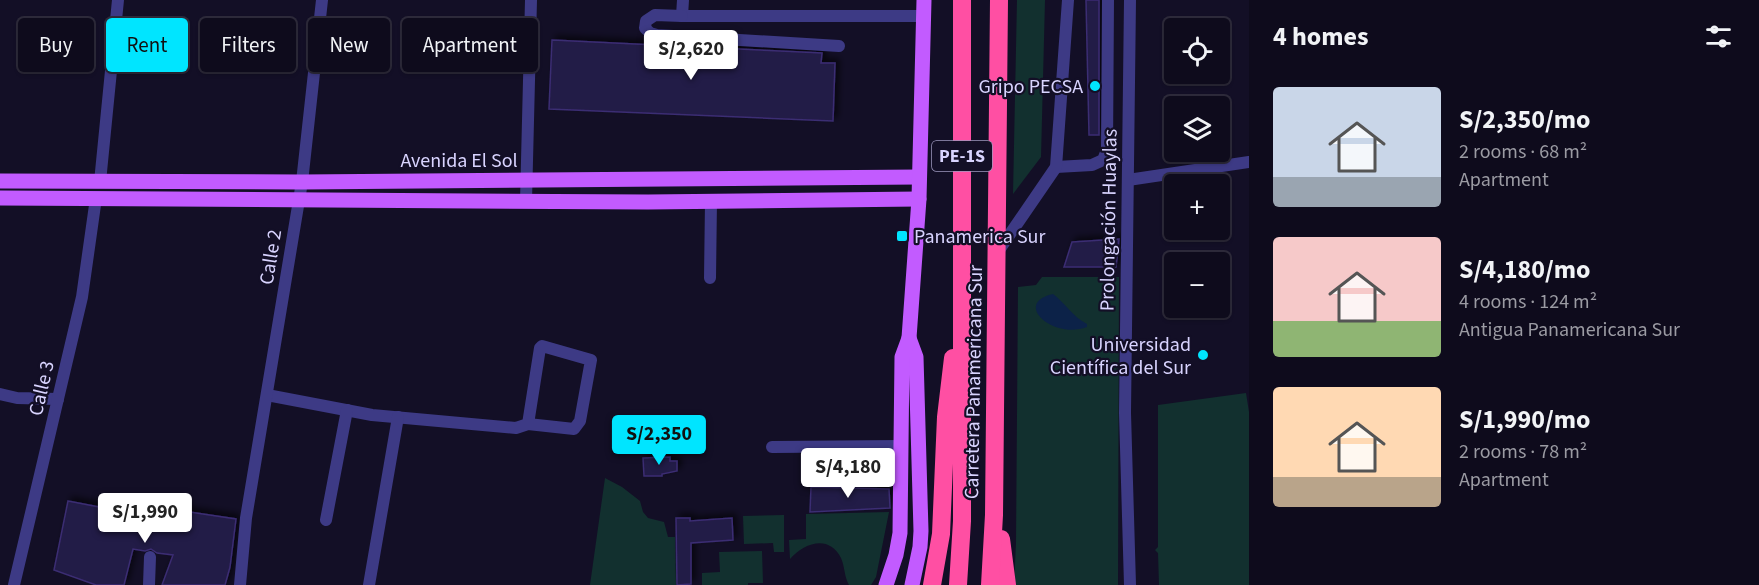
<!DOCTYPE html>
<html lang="en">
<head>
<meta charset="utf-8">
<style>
	body { margin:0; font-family:"Source Sans 3",sans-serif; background:#171425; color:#f1f3f6; height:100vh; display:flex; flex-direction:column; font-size:22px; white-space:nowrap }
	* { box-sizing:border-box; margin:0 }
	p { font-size:20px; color:#9b9ba3 }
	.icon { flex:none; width:33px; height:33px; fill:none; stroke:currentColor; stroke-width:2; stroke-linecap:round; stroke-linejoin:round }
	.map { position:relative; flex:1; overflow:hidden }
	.details { display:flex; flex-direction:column; background:#0e0b1c; width:510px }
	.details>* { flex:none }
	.guide { position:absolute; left:18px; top:18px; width:570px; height:54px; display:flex; gap:12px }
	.buttons { position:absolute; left:1164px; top:18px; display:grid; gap:12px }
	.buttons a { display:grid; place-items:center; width:66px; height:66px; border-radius:6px; background:#0e0b1c; box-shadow:0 2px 4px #0004,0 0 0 2px #2e2b3b; font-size:30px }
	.price { position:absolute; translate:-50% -51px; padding:0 14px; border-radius:6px; background:#fff; color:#222; font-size:20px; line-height:39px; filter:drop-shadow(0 2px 3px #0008) }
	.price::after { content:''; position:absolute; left:50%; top:36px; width:18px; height:14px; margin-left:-9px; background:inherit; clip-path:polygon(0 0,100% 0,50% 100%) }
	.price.on { background:#00e5ff; color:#111 }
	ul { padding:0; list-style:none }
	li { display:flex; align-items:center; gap:18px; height:150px; padding:0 24px }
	li span { display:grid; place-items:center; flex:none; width:168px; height:120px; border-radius:6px; color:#555 }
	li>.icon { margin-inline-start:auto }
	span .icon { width:72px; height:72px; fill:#fffc; stroke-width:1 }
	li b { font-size:26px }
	h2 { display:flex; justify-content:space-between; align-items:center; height:72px; padding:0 24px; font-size:26px }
	.tag { padding:0 21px; border-radius:6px; background:#0e0b1c; box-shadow:0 2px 4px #0004,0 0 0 2px #2e2b3b; font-size:21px; line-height:54px }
	.tag.on { background:#00e5ff; color:#111 }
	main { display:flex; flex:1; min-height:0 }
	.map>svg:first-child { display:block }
	.green { fill:#12302f }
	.water { fill:#0c2248 }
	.building { fill:#241b47; stroke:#3b2d73; stroke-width:1.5; filter:url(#shadow) }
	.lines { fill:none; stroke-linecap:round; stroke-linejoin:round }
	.minor { stroke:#3d3a85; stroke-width:12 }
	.major { stroke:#c25bff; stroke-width:15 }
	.highway { stroke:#ff4fa3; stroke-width:18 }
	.poi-dot { fill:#00e5ff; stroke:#130f26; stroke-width:2 }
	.labels { text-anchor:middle; stroke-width:4.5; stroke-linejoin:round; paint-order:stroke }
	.shield { fill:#130f26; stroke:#9e99be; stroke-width:1.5 }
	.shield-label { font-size:18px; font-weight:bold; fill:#d9d4ff }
	.poi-label { font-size:20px; fill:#d9d4ff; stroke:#130f26; text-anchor:end }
	.street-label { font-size:20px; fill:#d9d4ff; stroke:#130f26 }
</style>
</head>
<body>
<main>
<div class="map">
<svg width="1249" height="585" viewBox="0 0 1249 585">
	<defs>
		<filter id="shadow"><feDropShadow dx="4" dy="-4" stdDeviation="3" flood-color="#0009"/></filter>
	</defs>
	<rect width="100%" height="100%" fill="#130f26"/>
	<g class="green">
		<path d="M1017,0H1045L1041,157L1013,194Z"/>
		<path d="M1042,277H1119L1118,585H1014L1016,543L1018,287L1036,285Z"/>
		<path d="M1246,393L1249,412V585H1159L1158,553L1155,550L1158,547V405Z"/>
		<path d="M605,478L622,487L640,501L643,512L648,518L664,522L668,537H675L676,585H590Z"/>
		<path d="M889,512L876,577L871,585H849C844,576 845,567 841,558C829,534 804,543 790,559L789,540L806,539V514Z"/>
		<path d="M784,515V552H774L773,543L744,544L743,516Z"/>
		<path d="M762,551L763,583H748V585H702V573L720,572L719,552Z"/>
	</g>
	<path class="water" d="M1053,294C1065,303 1073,317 1087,324V327C1053,340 1012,303 1053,294Z"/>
	<g class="building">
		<path d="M1086,0H1099V135H1089Z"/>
		<path d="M552,40L822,53L821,63H835L833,121L549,109Z"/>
		<path d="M1119,239L1116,267H1064L1072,242Z"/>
		<path d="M670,457V461H677V471L662,474V476H644L643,458Z"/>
		<path d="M811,487L889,489L890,508L810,512Z"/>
		<path d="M68,501L141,515L143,505L236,519L230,567L225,585H162L173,555L157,553L151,549L145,551L133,549L124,585H96L54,570Z"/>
		<path d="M676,518H690V521L732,518L733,540L691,543V584L677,585Z"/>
	</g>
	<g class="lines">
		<g class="minor">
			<path d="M683,0L682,16H924"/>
			<path d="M682,16L655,15L646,21L645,28L650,33L657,35L839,46"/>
			<path d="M1056,167L1092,165L1103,160L1107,150L1108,0"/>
			<path d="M1128,180L1249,162"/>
			<path d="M100,182L118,0"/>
			<path d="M526,201L531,0"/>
			<path d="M997,253L1056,167L1068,0"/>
			<path d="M710,278L711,201"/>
			<path d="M0,394L17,398L58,399"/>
			<path d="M267,395L372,415L516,428L528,424L574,429L580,421L591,360L542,346L540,348L528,424"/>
			<path d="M772,447L902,446"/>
			<path d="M326,520L347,410"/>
			<path d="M14,585L82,297L96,198"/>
			<path d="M149,585L150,557"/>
			<path d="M240,585L246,518L302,182L322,0"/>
			<path d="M369,585L398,417"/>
			<path d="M1130,585L1125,413L1130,0"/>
		</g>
		<g class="major">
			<path d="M0,181L302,182L919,177"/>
			<path d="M0,198L648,202L919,199"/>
			<path d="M909,338L916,357L921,531L920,547L912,585"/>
			<path d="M886,585L896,555L900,533L902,357L909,338L919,199L924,0"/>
		</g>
		<g class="highway">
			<path d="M1001,539L1007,585"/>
			<path d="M932,585L941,534L946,417L953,358"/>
			<path d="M958,585L962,521V0"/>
			<path d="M990,585L994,515L999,0"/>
		</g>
	</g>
	<g class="poi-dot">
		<circle cx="1095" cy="86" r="6"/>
		<rect x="896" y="230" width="12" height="12" rx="3"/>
		<circle cx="1203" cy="355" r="6"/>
	</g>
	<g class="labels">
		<rect class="shield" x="932" y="141" width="60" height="30" rx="4.5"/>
		<g class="shield-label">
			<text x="962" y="162">PE-1S</text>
		</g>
		<g class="poi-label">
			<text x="1083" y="93">Gripo PECSA</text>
			<text x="914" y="243" text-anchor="start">Panamerica Sur</text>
			<text x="1191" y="351">Universidad<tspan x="1191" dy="23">Científica del Sur</tspan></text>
		</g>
		<g class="street-label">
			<text x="459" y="167">Avenida El Sol</text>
			<text transform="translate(1108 220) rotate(-89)" y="7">Prolongación Huaylas</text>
			<text transform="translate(270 257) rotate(-81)" y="7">Calle 2</text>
			<text transform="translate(973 382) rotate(-89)" y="7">Carretera Panamericana Sur</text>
			<text transform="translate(41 388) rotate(-77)" y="7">Calle 3</text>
		</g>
	</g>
</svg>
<div class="buttons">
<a><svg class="icon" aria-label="locate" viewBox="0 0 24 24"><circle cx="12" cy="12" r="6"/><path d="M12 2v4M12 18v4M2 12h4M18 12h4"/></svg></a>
<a><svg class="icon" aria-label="layers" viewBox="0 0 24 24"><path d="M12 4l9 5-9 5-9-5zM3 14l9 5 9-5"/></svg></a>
<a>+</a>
<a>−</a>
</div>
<b class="price" style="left:691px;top:81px">S/2,620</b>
<b class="price on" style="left:659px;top:466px">S/2,350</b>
<b class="price" style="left:848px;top:499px">S/4,180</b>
<b class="price" style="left:145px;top:544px">S/1,990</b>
<div class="guide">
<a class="tag">Buy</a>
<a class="tag on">Rent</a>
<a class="tag">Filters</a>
<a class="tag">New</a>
<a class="tag">Apartment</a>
</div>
</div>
<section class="details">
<h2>4 homes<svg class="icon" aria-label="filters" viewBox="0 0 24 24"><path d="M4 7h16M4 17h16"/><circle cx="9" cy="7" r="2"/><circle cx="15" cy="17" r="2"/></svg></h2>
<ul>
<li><span style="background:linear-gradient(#c9d6e8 75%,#9aa5b1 0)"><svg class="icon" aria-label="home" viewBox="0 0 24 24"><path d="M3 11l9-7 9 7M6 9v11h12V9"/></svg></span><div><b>S/2,350/mo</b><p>2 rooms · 68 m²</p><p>Apartment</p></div></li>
<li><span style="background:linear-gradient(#f6c9c9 70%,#8fb573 0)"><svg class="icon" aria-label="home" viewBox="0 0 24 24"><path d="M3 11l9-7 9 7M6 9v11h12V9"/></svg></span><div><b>S/4,180/mo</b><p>4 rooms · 124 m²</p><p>Antigua Panamericana Sur</p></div></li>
<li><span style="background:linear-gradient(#ffd9b3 75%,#b9a48a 0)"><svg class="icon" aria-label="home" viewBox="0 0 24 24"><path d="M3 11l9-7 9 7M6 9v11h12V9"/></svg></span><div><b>S/1,990/mo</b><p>2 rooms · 78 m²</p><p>Apartment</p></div></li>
</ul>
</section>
</main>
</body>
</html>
